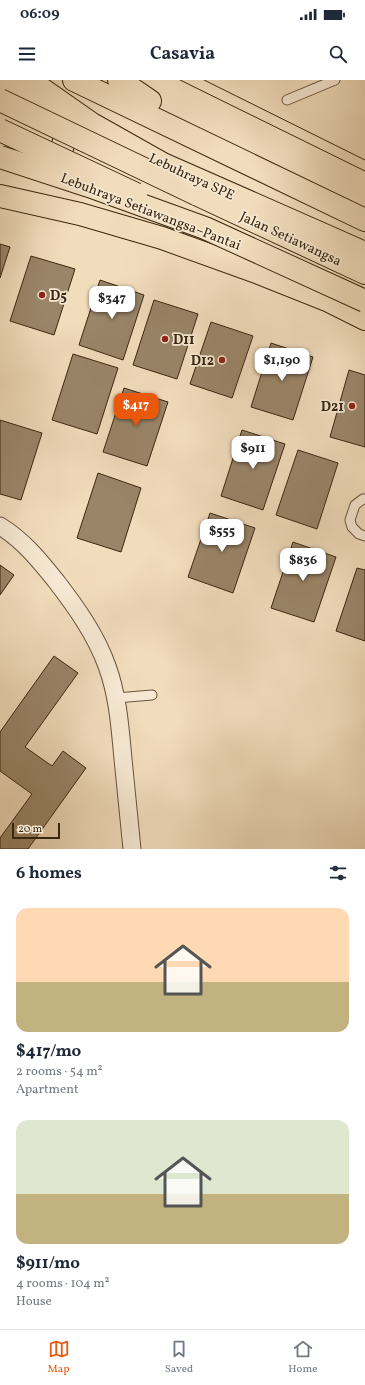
<!DOCTYPE html>
<html lang="en">
<head>
<meta charset="utf-8">
<style>
	body { margin:0; font-family:Vollkorn,serif; background:#f2f2f3; color:#1f2937; height:100vh; display:flex; flex-direction:column; font-size:15px; white-space:nowrap }
	* { box-sizing:border-box; margin:0 }
	p { font-size:13px; color:#747a83 }
	.icon { flex:none; width:22px; height:22px; fill:none; stroke:currentColor; stroke-width:2; stroke-linecap:round; stroke-linejoin:round }
	.map { position:relative; height:769px; overflow:hidden }
	.sheet { display:flex; flex-direction:column; background:#fff; flex:1 }
	.sheet>* { flex:none }
	.scale { position:absolute; left:12px; bottom:10px; width:48px; box-sizing:border-box; padding-left:4px; border:2px solid #3b2710; border-top:0; font-size:11px; line-height:14px; white-space:nowrap; color:#3b2710; -webkit-text-stroke:3px #f6e8d3; paint-order:stroke }
	.price { position:absolute; translate:-50% -34px; padding:0 9px; border-radius:8px; background:#fff; color:#222; font-size:13px; line-height:26px; filter:drop-shadow(0 1px 2px #0008) }
	.price::after { content:''; position:absolute; left:50%; top:24px; width:12px; height:9px; margin-left:-6px; background:inherit; clip-path:polygon(0 0,100% 0,50% 100%) }
	.price.on { background:#ea580c; color:#fff }
	ul { padding:0; list-style:none }
	li { display:grid; align-content:center; gap:8px; height:212px; padding:0 16px }
	li span { display:grid; place-items:center; height:124px; border-radius:12px; color:#555 }
	li>.icon { margin-inline-start:auto }
	span .icon { width:72px; height:72px; fill:#fffc; stroke-width:1 }
	li b { font-size:17px }
	h2 { display:flex; justify-content:space-between; align-items:center; height:48px; padding:0 16px; font-size:17px }
	.status { display:flex; justify-content:space-between; align-items:center; height:28px; padding:0 20px; background:#fff; direction:ltr }
	.status svg { height:11px; fill:currentColor }
	header { display:flex; justify-content:space-between; align-items:center; height:52px; padding:0 16px; background:#fff; font-size:18px; font-weight:700 }
	.menu { display:flex; justify-content:space-around; align-items:center; height:56px; border-top:1px solid #e0e1e3; background:#fff; font-size:11px; color:#747a83 }
	.menu a { display:grid; justify-items:center; gap:2px }
	.menu .on { color:#ea580c }
	.map>svg:first-child { display:block }
	.building { fill:#9a8569; stroke:#3b2710 }
	.lines { fill:none; stroke-linecap:round; stroke-linejoin:round }
	.lane-casing { stroke:#68543b; stroke-width:11 }
	.street-casing { stroke:#68543b; stroke-width:19 }
	.primary-casing { stroke:#3b2710; stroke-width:24 }
	.highway-casing { stroke:#3b2710; stroke-width:24 }
	.lane { stroke:#f6e8d3; stroke-width:9 }
	.street { stroke:#f6e8d3; stroke-width:17 }
	.primary { stroke:#f1dcbc; stroke-width:22 }
	.highway { stroke:#f1dcbc; stroke-width:22 }
	.tram { stroke:#3b2710; stroke-width:1 }
	.primary-bridge-casing { stroke:#3b2710; stroke-width:24; stroke-linecap:butt }
	.highway-bridge-casing { stroke:#3b2710; stroke-width:24; stroke-linecap:butt }
	.primary-bridge { stroke:#f1dcbc; stroke-width:22 }
	.highway-bridge { stroke:#f1dcbc; stroke-width:22 }
	.poi-dot { fill:#8f2418; stroke:#f6e8d3; stroke-width:1.5 }
	.labels { text-anchor:middle; stroke-width:3.5; stroke-linejoin:round; paint-order:stroke }
	.street-label { font-size:14px; fill:#3b2710; stroke:#f6e8d3 }
	.poi-label { font-size:14px; font-weight:bold; fill:#3b2710; stroke:#f6e8d3; text-anchor:start }
</style>
</head>
<body>
<div class="status"><b>06:09</b><svg viewBox="0 0 49 12"><path d="M0 12V9h3v3zM5 12V6h3v6zM10 12V3h3v9zM15 12V0h3v12zM26 1h20v11H26zM47 4h2v5h-2z"/></svg></div>
<header><svg class="icon" aria-label="menu" viewBox="0 0 24 24"><path d="M4 6h16M4 12h16M4 18h16"/></svg>Casavia<svg class="icon" aria-label="search" viewBox="0 0 24 24"><circle cx="10" cy="10" r="6"/><path d="M15 15l6 6"/></svg></header>
<div class="map">
<svg width="365" height="769" viewBox="0 0 365 769">
	<rect width="100%" height="100%" fill="#f1dcbc"/>
	<filter id="stains"><feTurbulence type="fractalNoise" baseFrequency=".005" numOctaves="4"/><feColorMatrix values="0 0 0 0 .2 0 0 0 0 .09 0 0 0 0 .02 0 0 0 .5 -.17"/></filter>
	<radialGradient id="worn" r=".72"><stop offset=".6" stop-color="#630" stop-opacity="0"/><stop offset="1" stop-color="#630" stop-opacity=".3"/></radialGradient>
	<g class="building">
		<path d="M0,164L10,167L0,198Z"/>
		<path d="M31,176L75,189L54,255L10,241Z"/>
		<path d="M100,200L144,215L123,280L79,265Z"/>
		<path d="M154,220L198,234L177,299L133,285Z"/>
		<path d="M211,242L253,256L232,318L190,304Z"/>
		<path d="M271,263L313,277L293,340L251,327Z"/>
		<path d="M73,274L118,288L97,354L52,340Z"/>
		<path d="M349,290L365,295V367L330,357Z"/>
		<path d="M124,308L168,322L147,386L103,372Z"/>
		<path d="M0,340L42,353L21,420L0,414Z"/>
		<path d="M242,350L285,364L263,430L221,416Z"/>
		<path d="M298,370L338,383L317,449L276,435Z"/>
		<path d="M98,393L141,408L121,472L77,458Z"/>
		<path d="M210,433L255,448L233,513L188,497Z"/>
		<path d="M293,462L336,477L314,542L271,528Z"/>
		<path d="M0,485L14,495L0,515Z"/>
		<path d="M357,488L365,490V561L336,551Z"/>
		<path d="M54,576L78,593L25,667L52,686L63,671L86,688L28,769H0V758L32,714L0,691V652Z"/>
	</g>
	<g class="lines">
		<g class="lane-casing">
			<g id="lane">
				<path d="M287,20L335,0"/>
				<path d="M365,419H363L355,425L350,440L352,447L359,454L365,456"/>
				<path d="M116,618L152,615"/>
			</g>
		</g>
		<g class="street-casing">
			<path id="street" d="M0,446C23,460 39,480 56,501C76,527 96,555 107,586C118,616 120,647 123,679C126,709 129,739 132,769"/>
		</g>
		<g class="primary-casing">
			<path id="primary" d="M196,114L365,193"/>
		</g>
		<g class="highway-casing">
			<g id="highway">
				<path d="M29,0L92,44L163,84L365,173"/>
				<path d="M74,0L365,140"/>
				<path d="M119,0L150,21"/>
				<path d="M0,1L60,32L68,40C64,58 64,82 44,90"/>
				<path d="M0,116L80,134L162,158L259,193L327,220L365,239"/>
			</g>
		</g>
		<use href="#lane" class="lane"/>
		<use href="#street" class="street"/>
		<use href="#primary" class="primary"/>
		<use href="#highway" class="highway"/>
		<g class="tram">
			<path d="M180,0L365,91"/>
			<path d="M204,0L365,80"/>
		</g>
		<g class="primary-bridge-casing">
			<g id="primary-bridge">
				<path d="M0,20L196,114"/>
				<path d="M0,50L136,114"/>
			</g>
		</g>
		<g class="highway-bridge-casing">
			<path id="highway-bridge" d="M0,77L89,106L205,148L365,221"/>
		</g>
		<use href="#primary-bridge" class="primary-bridge"/>
		<use href="#highway-bridge" class="highway-bridge"/>
	</g>
	<g class="poi-dot">
		<circle cx="42" cy="215" r="4"/>
		<circle cx="165" cy="259" r="4"/>
		<circle cx="222" cy="280" r="4"/>
		<circle cx="352" cy="326" r="4"/>
	</g>
	<g class="labels">
		<g class="street-label">
			<text transform="translate(192 96) rotate(25)" y="5">Lebuhraya SPE</text>
			<text transform="translate(151 131) rotate(21)" y="5">Lebuhraya Setiawangsa–Pantai</text>
			<text transform="translate(291 158) rotate(25)" y="5">Jalan Setiawangsa</text>
		</g>
		<g class="poi-label">
			<text x="50" y="220">D5</text>
			<text x="173" y="264">D11</text>
			<text x="214" y="285" text-anchor="end">D12</text>
			<text x="344" y="331" text-anchor="end">D21</text>
		</g>
	</g>
	<rect width="100%" height="100%" filter="url(#stains)"/>
	<rect width="100%" height="100%" fill="url(#worn)"/>
</svg>
<div class="scale">20 m</div>
<b class="price" style="left:112px;top:240px">$347</b>
<b class="price" style="left:282px;top:302px">$1,190</b>
<b class="price on" style="left:136px;top:347px">$417</b>
<b class="price" style="left:253px;top:390px">$911</b>
<b class="price" style="left:222px;top:473px">$555</b>
<b class="price" style="left:303px;top:502px">$836</b>
</div>
<section class="sheet">
<h2>6 homes<svg class="icon" aria-label="filters" viewBox="0 0 24 24"><path d="M4 7h16M4 17h16"/><circle cx="9" cy="7" r="2"/><circle cx="15" cy="17" r="2"/></svg></h2>
<ul>
<li><span style="background:linear-gradient(#ffd9b3 60%,#c2b280 0)"><svg class="icon" aria-label="home" viewBox="0 0 24 24"><path d="M3 11l9-7 9 7M6 9v11h12V9"/></svg></span><div><b>$417/mo</b><p>2 rooms · 54 m²</p><p>Apartment</p></div></li>
<li><span style="background:linear-gradient(#dfe7d0 60%,#c2b280 0)"><svg class="icon" aria-label="home" viewBox="0 0 24 24"><path d="M3 11l9-7 9 7M6 9v11h12V9"/></svg></span><div><b>$911/mo</b><p>4 rooms · 104 m²</p><p>House</p></div></li>
</ul>
</section>
<nav class="menu">
<a class="on"><svg class="icon" aria-label="map" viewBox="0 0 24 24"><path d="M3 6l6-2 6 2 6-2v14l-6 2-6-2-6 2zM9 4v14M15 6v14"/></svg>Map</a>
<a><svg class="icon" aria-label="saved" viewBox="0 0 24 24"><path d="M7 4h10v16l-5-4-5 4z"/></svg>Saved</a>
<a><svg class="icon" aria-label="home" viewBox="0 0 24 24"><path d="M3 11l9-7 9 7M6 9v11h12V9"/></svg>Home</a>
</nav>
</body>
</html>
